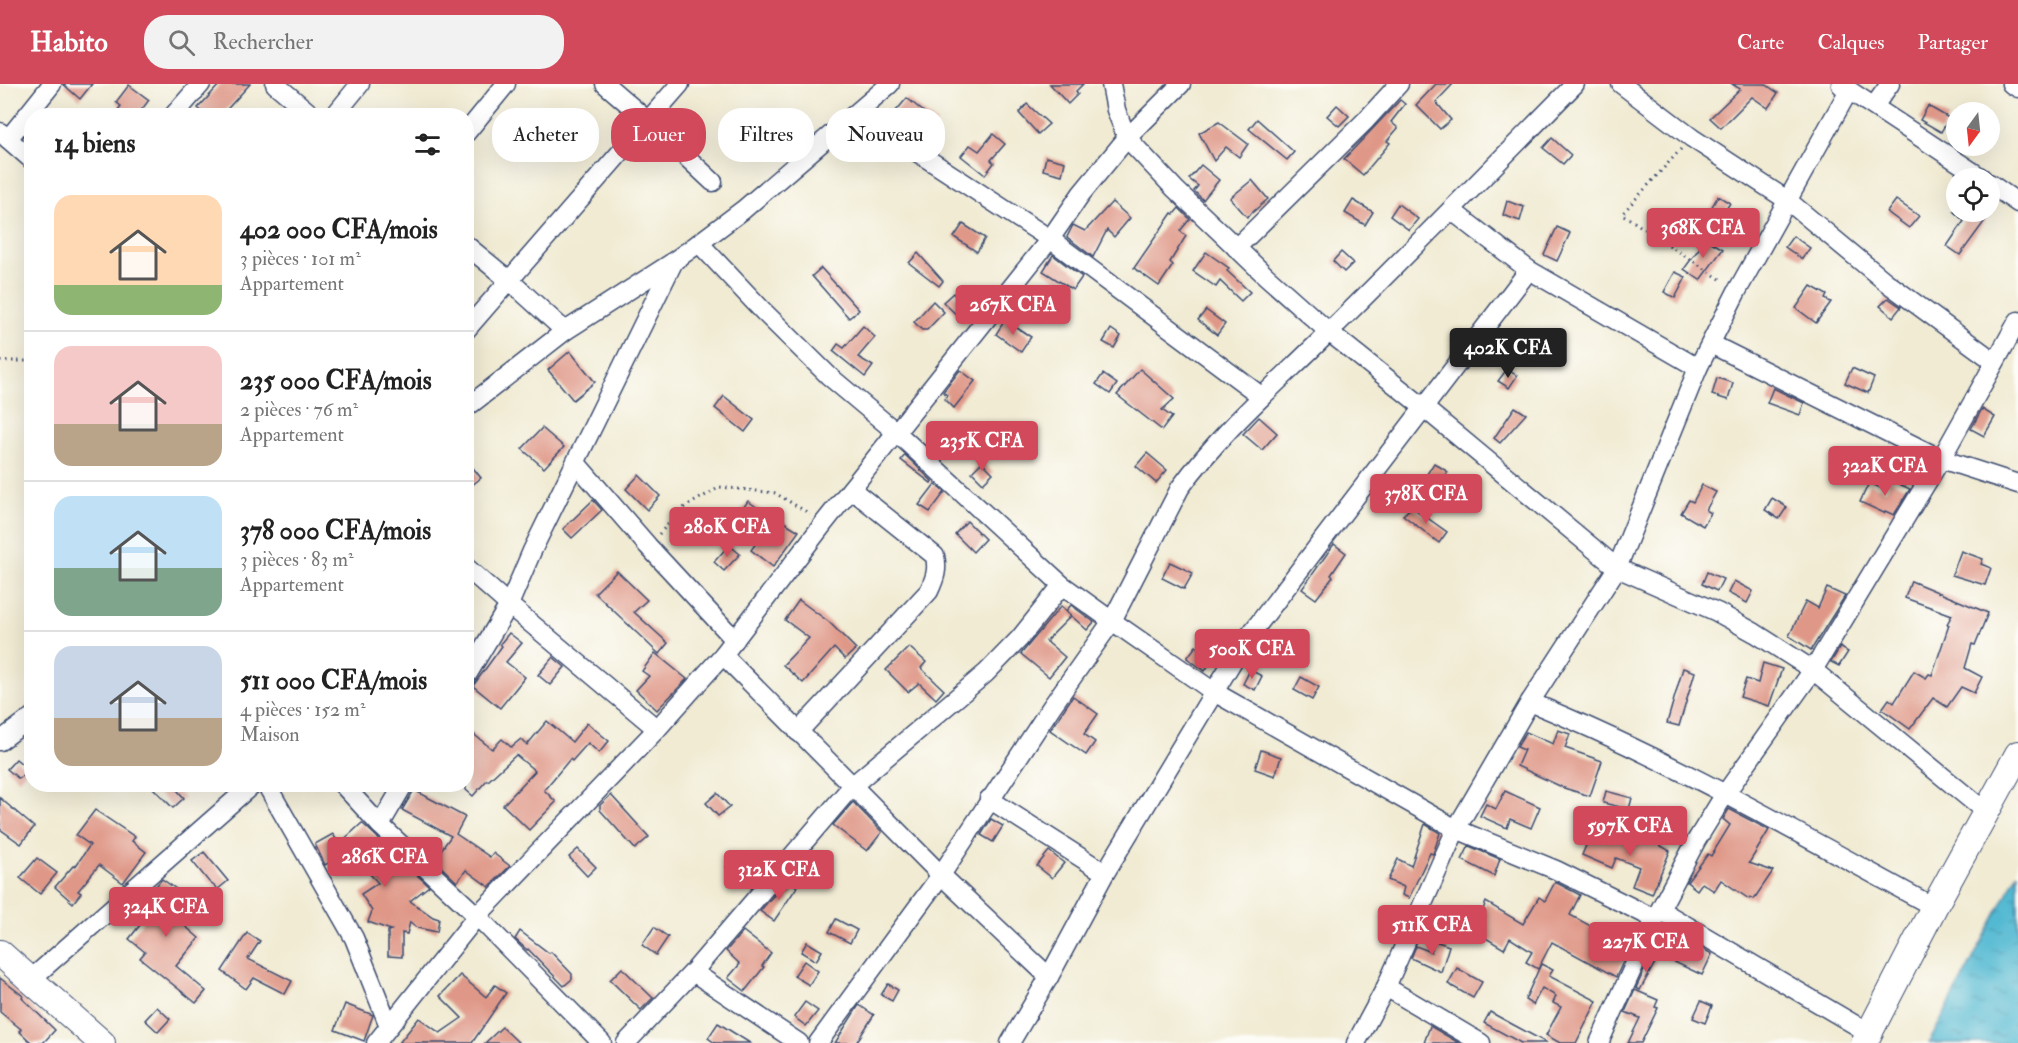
<!DOCTYPE html>
<html lang="fr">
<head>
<meta charset="utf-8">
<style>
	body { margin:0; font-family:"IM FELL Double Pica",serif; background:#f2f2f2; color:#222; height:100vh; display:flex; flex-direction:column; font-size:22px; white-space:nowrap }
	* { box-sizing:border-box; margin:0 }
	p { font-size:20px; color:#767676 }
	.icon { flex:none; width:33px; height:33px; fill:none; stroke:currentColor; stroke-width:2; stroke-linecap:round; stroke-linejoin:round }
	.map { position:relative; flex:1; overflow:hidden }
	.drawer { position:absolute; left:24px; top:24px; width:450px; height:684px; display:flex; flex-direction:column; background:#fff; border-radius:24px; box-shadow:0 6px 24px #0002 }
	.drawer>* { flex:none }
	.hud { position:absolute; left:492px; top:24px; width:570px; height:54px; display:flex; gap:12px }
	.needle { width:39px; rotate:195deg }
	.buttons { position:absolute; left:1946px; top:18px; display:grid; gap:12px }
	.buttons a { display:grid; place-items:center; width:54px; height:54px; border-radius:50%; background:#fff; box-shadow:0 6px 24px #0002; font-size:30px }
	.price { position:absolute; translate:-50% -51px; padding:0 14px; border-radius:6px; background:#d1495b; color:#fff; font-size:20px; line-height:39px; filter:drop-shadow(0 2px 3px #0008) }
	.price::after { content:''; position:absolute; left:50%; top:36px; width:18px; height:14px; margin-left:-9px; background:inherit; clip-path:polygon(0 0,100% 0,50% 100%) }
	.price.on { background:#222; color:#fff }
	ul { padding:0; list-style:none }
	li { display:flex; align-items:center; gap:18px; height:150px; padding:0 30px }
	li+li { border-top:2px solid #e0e0e0 }
	li span { display:grid; place-items:center; flex:none; width:168px; height:120px; border-radius:18px; color:#555 }
	li>.icon { margin-inline-start:auto }
	span .icon { width:72px; height:72px; fill:#fffc; stroke-width:1 }
	li b { font-size:26px }
	h2 { display:flex; justify-content:space-between; align-items:center; height:72px; padding:0 30px; font-size:26px }
	.chip { padding:0 21px; border-radius:24px; background:#fff; box-shadow:0 6px 24px #0002; font-size:21px; line-height:54px }
	.chip.on { background:#d1495b; color:#fff }
	header { display:flex; align-items:center; gap:36px; box-sizing:border-box; height:84px; padding:0 30px; background:#d1495b; color:#fff }
	header strong { font-size:28px }
	nav { display:flex; gap:33px; margin-inline-start:auto; font-size:21px }
	.search { width:420px; height:54px; background:#f2f2f2; display:flex; align-items:center; gap:15px; box-sizing:border-box; padding:0 21px; border-radius:24px; color:#767676; font-size:22px }
	.map>svg:first-child { display:block }
	.water { fill:url(#water-ripples); stroke:#377498; stroke-width:1.5 }
	.building { fill:#df9888 }
	.lines { fill:none; stroke-linecap:round; stroke-linejoin:round }
	.minor-casing { stroke:#3b4b70; stroke-width:21 }
	.secondary-casing { stroke:#3b4b70; stroke-width:28 }
	.path { stroke:#3b4b70; stroke-width:3; stroke-dasharray:1.5 4.5; stroke-linecap:butt }
	.minor { stroke:#fff; stroke-width:18 }
	.secondary { stroke:#fff; stroke-width:26 }
</style>
</head>
<body>
<header>
<strong>Habito</strong>
<div class="search"><svg class="icon" aria-label="search" viewBox="0 0 24 24"><circle cx="10" cy="10" r="6"/><path d="M15 15l6 6"/></svg>Rechercher</div>
<nav><a>Carte</a><a>Calques</a><a>Partager</a></nav>
</header>
<div class="map">
<svg width="2018" height="959" viewBox="0 0 2018 959">
	<defs>
		<pattern id="water-ripples" width="26" height="14" patternUnits="userSpaceOnUse" patternTransform="scale(1.5)"><rect width="26" height="14" fill="#53b9d2"/><path d="M2 4q2-2 4 0t4 0M15 11q2-2 4 0t4 0" fill="none" stroke="#4497ae"/></pattern>
	</defs>
	<rect width="100%" height="100%" fill="#fdfcf7"/>
	<filter id="ink" filterUnits="userSpaceOnUse"><feTurbulence type="fractalNoise" baseFrequency=".0167" numOctaves="2"/><feDisplacementMap in="SourceGraphic" scale="12" xChannelSelector="R" yChannelSelector="G"/><feConvolveMatrix kernelMatrix="1 2 1 2 8 2 1 2 1" color-interpolation-filters="sRGB"/></filter>
	<filter id="wash" filterUnits="userSpaceOnUse"><feTurbulence type="fractalNoise" baseFrequency=".008" numOctaves="4" result="noise"/><feDisplacementMap in="SourceGraphic" scale="24" xChannelSelector="R" yChannelSelector="G"/><feGaussianBlur stdDeviation="1.35" result="paint"/><feColorMatrix in="noise" values="0 0 0 0 0 0 0 0 0 0 0 0 0 0 0 0 0 1.4 0 .05"/><feComposite in="paint" operator="in"/></filter>
	<g filter="url(#wash)">
		<rect width="100%" height="100%" fill="#f1ebd3"/>
		<path class="water" d="M2018,788V959H1929Z"/>
		<g id="blocks">
			<g class="building">
				<path d="M63,0H92L80,15Z"/>
				<path d="M220,0H250L221,32H207L198,24Z"/>
				<path d="M1050,0H1083L1076,7L1078,10L1068,20Z"/>
				<path d="M1436,0H1453L1436,18L1451,36L1440,45L1416,21Z"/>
				<path d="M1732,0H1765L1778,9L1768,24L1752,13L1721,44L1710,34L1740,5Z"/>
				<path d="M129,1L149,16L137,32H113L121,22L116,18Z"/>
				<path d="M907,14L937,39L921,58L899,43L890,34Z"/>
				<path d="M1400,16L1405,20L1391,38L1398,44L1387,57L1390,59L1363,91L1344,75Z"/>
				<path d="M1027,20L1049,40L1038,50L1019,29Z"/>
				<path d="M1337,21L1349,32L1339,42L1327,32Z"/>
				<path d="M1928,22L1949,34L1941,48L1920,36Z"/>
				<path d="M1257,35L1294,68L1287,76L1249,45Z"/>
				<path d="M1219,38L1248,60L1239,73L1226,63L1214,77L1199,49Z"/>
				<path d="M993,50L1005,60L991,76L994,79L985,91L961,72L970,61L979,67Z"/>
				<path d="M1552,54L1571,71L1563,80L1543,64Z"/>
				<path d="M1046,73L1065,78L1062,91L1043,86Z"/>
				<path d="M1201,81L1219,96L1203,116L1194,107L1198,102L1189,95Z"/>
				<path d="M1252,96L1268,115L1247,133L1230,114Z"/>
				<path d="M1718,112L1730,119L1722,132L1720,131L1704,153L1697,149Z"/>
				<path d="M1353,116L1373,128L1365,141L1345,129Z"/>
				<path d="M1896,116L1919,132L1909,144L1887,128Z"/>
				<path d="M1507,117L1524,123L1520,137L1503,131Z"/>
				<path d="M1112,118L1130,134L1114,153L1107,146L1093,173L1067,153L1073,141L1085,147Z"/>
				<path d="M1398,120L1418,135L1409,146L1390,132Z"/>
				<path d="M1179,124L1190,135L1180,147L1186,152L1170,178L1173,181L1159,202L1134,184L1172,129L1174,130Z"/>
				<path d="M1954,128H1979L1987,134L1960,171L1947,162L1964,137Z"/>
				<path d="M963,140L985,154L977,168L954,153Z"/>
				<path d="M1557,143L1570,149L1557,177L1544,171Z"/>
				<path d="M1793,152L1810,164L1802,175L1785,163Z"/>
				<path d="M1706,155L1723,165L1700,196L1684,185Z"/>
				<path d="M1206,168L1229,184L1227,187L1250,208L1241,217L1220,197L1216,203L1193,187Z"/>
				<path d="M1341,168L1353,179L1344,188L1333,177Z"/>
				<path d="M918,169L943,197L939,202L909,179Z"/>
				<path d="M1053,171L1082,193L1073,206L1043,187Z"/>
				<path d="M821,184L859,226L849,234L812,192Z"/>
				<path d="M1675,188L1686,193L1675,214L1664,208Z"/>
				<path d="M1811,202L1827,211L1825,215L1831,218L1816,239L1796,224Z"/>
				<path d="M953,209L971,228L963,237L943,218Z"/>
				<path d="M1888,214L1901,223L1893,233L1880,222Z"/>
				<path d="M933,217L944,228L927,246H922L914,238Z"/>
				<path d="M1206,226L1225,240L1217,251L1198,236Z"/>
				<path d="M1005,236L1031,253L1021,268L996,250Z"/>
				<path d="M863,242L875,253L858,273L873,282L865,293L833,267L838,260L844,264Z"/>
				<path d="M1111,245L1121,252L1114,264L1103,258Z"/>
				<path d="M570,267L595,298L573,316L548,286Z"/>
				<path d="M1852,284L1874,294L1868,309L1845,299Z"/>
				<path d="M1140,285L1174,315L1162,326L1172,333L1162,346L1117,311Z"/>
				<path d="M1507,285L1517,292L1509,304L1498,297Z"/>
				<path d="M960,286L975,297L954,324L945,315L947,311L943,308Z"/>
				<path d="M1103,290L1117,300L1110,310L1096,300Z"/>
				<path d="M1717,294L1733,299L1728,316L1712,311Z"/>
				<path d="M1773,304L1804,319L1800,331L1767,319Z"/>
				<path d="M724,312L754,336L745,348L715,324Z"/>
				<path d="M1515,323L1526,330L1500,359L1494,354Z"/>
				<path d="M1982,325L1995,333L1984,352L1971,345Z"/>
				<path d="M1259,333L1277,349L1262,366L1243,350Z"/>
				<path d="M542,344L564,363L544,384L522,365Z"/>
				<path d="M1147,369L1167,386L1156,399L1136,382Z"/>
				<path d="M905,371L932,397L931,399L901,376Z"/>
				<path d="M466,375L481,394L466,406Z"/>
				<path d="M982,378L993,389L983,399L972,388Z"/>
				<path d="M1434,379L1448,388L1434,409L1420,401Z"/>
				<path d="M639,391L660,412L647,426L626,405Z"/>
				<path d="M1890,396L1910,405L1894,431L1885,427L1884,429L1860,418L1869,399L1886,406Z"/>
				<path d="M935,400L945,408L930,428L919,421Z"/>
				<path d="M1702,401L1716,408L1706,426L1711,429L1703,442L1681,429L1689,416L1693,418Z"/>
				<path d="M1772,414L1787,423L1779,435L1765,426Z"/>
				<path d="M593,416L602,426L572,454L563,445Z"/>
				<path d="M748,417L769,432L771,430L799,447L773,483L751,466L763,450L738,431Z"/>
				<path d="M1412,423L1447,448L1439,459L1403,431Z"/>
				<path d="M967,437L985,455L973,468L955,450Z"/>
				<path d="M1334,460L1346,469L1331,491L1333,493L1316,515L1302,505Z"/>
				<path d="M729,461L740,470L724,487L714,478Z"/>
				<path d="M1961,467L1983,475L1981,480L1991,484L1985,501L1952,491Z"/>
				<path d="M1170,478L1193,489L1184,505L1162,494Z"/>
				<path d="M617,487L647,516L634,528L668,559L659,570L595,509Z"/>
				<path d="M1707,488L1723,495L1717,507L1702,500Z"/>
				<path d="M1734,497L1753,507L1747,519L1728,509Z"/>
				<path d="M1911,497L1988,529L1975,561L1972,560L1965,584L1982,593L1974,609L1961,603L1947,623L1933,614L1910,645L1882,625L1889,615L1894,619L1914,587L1926,594L1929,590L1932,591L1949,541L1947,540L1952,531L1905,514Z"/>
				<path d="M1827,504L1845,512L1811,566L1789,552L1806,517L1818,524Z"/>
				<path d="M799,516L829,538L856,565L845,575L834,564L803,599L783,581L809,554L785,536Z"/>
				<path d="M1071,521L1094,538L1087,546L1066,527Z"/>
				<path d="M1061,522L1071,532L1046,557L1065,573L1049,593L1021,570Z"/>
				<path d="M509,549L522,559L506,578L525,593L500,624L473,602L502,562L500,560Z"/>
				<path d="M1196,562L1213,574L1205,587L1187,574Z"/>
				<path d="M909,563L926,578L921,584L944,606L936,615L919,599L908,608L886,586Z"/>
				<path d="M1840,563L1848,568L1839,582L1831,578Z"/>
				<path d="M655,569L687,595L657,626L636,606L649,592L642,587Z"/>
				<path d="M553,573L565,583L550,601L538,591Z"/>
				<path d="M1763,579L1782,585L1769,622L1740,613L1746,595L1758,599Z"/>
				<path d="M1683,584L1695,588L1679,642L1667,639Z"/>
				<path d="M1250,586L1262,592L1255,606L1243,600Z"/>
				<path d="M1301,593L1319,603L1312,616L1294,606Z"/>
				<path d="M1073,612L1098,630L1084,650L1095,658L1086,671L1050,646Z"/>
				<path d="M547,637L572,658L587,639L609,657L599,669L588,659L572,677L570,675L544,706L556,718L529,746L503,721L535,687L516,671L488,697L487,696L473,712L466,706V644L492,665L502,655L511,663L521,655L527,661Z"/>
				<path d="M1558,646L1570,650L1565,664L1602,677L1590,712L1564,704L1517,682L1524,666L1517,663L1526,648L1553,660Z"/>
				<path d="M1261,666L1281,673L1275,692L1255,685Z"/>
				<path d="M16,675L28,685L19,695L7,685Z"/>
				<path d="M149,700H172L184,714L173,724Z"/>
				<path d="M414,706L465,733L456,750L490,773L493,769L510,782L489,803L466,786L457,798L434,776L451,752L402,726Z"/>
				<path d="M1505,707L1540,723L1531,744L1510,735L1507,744L1480,732L1486,720L1496,725Z"/>
				<path d="M1606,707L1632,714L1629,725L1603,719Z"/>
				<path d="M717,709L730,723L718,732L706,719Z"/>
				<path d="M611,711L649,753L635,765L600,726V721Z"/>
				<path d="M0,714L34,743L21,760L0,745Z"/>
				<path d="M853,718L882,748L867,767L833,741Z"/>
				<path d="M1729,725L1769,746L1749,779L1773,787L1754,815L1750,813L1749,815L1721,796L1714,807L1702,799L1697,806L1687,798L1708,770L1711,772L1730,741L1723,735Z"/>
				<path d="M95,726L135,753L132,757L146,768L123,799L99,781L78,807L81,809L73,819L55,803L73,782L75,783L90,761L76,751Z"/>
				<path d="M991,735L1003,742L993,758L981,751Z"/>
				<path d="M362,739L377,753L400,785L406,781L429,802L410,817L433,833L439,835L437,848L418,844L410,838L407,850L402,849V873L388,872V847L391,846L368,838L372,827L361,810L378,799L370,790L382,780L365,759L354,768L352,765L325,781L315,760L333,750L339,760Z"/>
				<path d="M1425,740L1440,749L1433,770L1430,769L1409,814L1402,811L1404,803L1388,796L1398,775L1411,782Z"/>
				<path d="M1592,747L1610,754L1612,749L1636,760L1642,751L1670,767L1652,810L1632,802L1639,783L1616,774L1612,784L1582,771Z"/>
				<path d="M1469,762L1500,775L1494,792L1462,776Z"/>
				<path d="M578,765L596,783L587,792L569,773Z"/>
				<path d="M1049,767L1064,779L1052,794L1037,782Z"/>
				<path d="M204,768L228,797L218,805L209,798L192,777Z"/>
				<path d="M37,774L57,789L40,810L20,794Z"/>
				<path d="M737,775L751,793L741,801L726,783Z"/>
				<path d="M162,795L183,810L170,829L199,854L176,882L206,907L196,919L140,874L145,868L129,855L144,836L134,820L150,806L152,807Z"/>
				<path d="M787,796L797,803L774,837L760,827Z"/>
				<path d="M1555,798L1580,811L1570,831L1630,863L1616,893L1552,858L1538,885L1526,878L1532,868L1510,854L1504,865L1464,841L1471,828L1480,833L1486,818L1523,840L1539,813L1545,817Z"/>
				<path d="M836,835L857,846L850,859L829,848Z"/>
				<path d="M1664,842L1712,870L1702,891L1653,868Z"/>
				<path d="M654,843L668,853L656,871L642,861Z"/>
				<path d="M520,847L549,869L551,868L572,890V895L564,902L528,865L527,866L515,855Z"/>
				<path d="M743,847L771,869L762,882L764,883L745,907L728,894L740,880L726,867Z"/>
				<path d="M247,849L260,857L248,875L292,897L285,910L254,894L246,905L222,887Z"/>
				<path d="M1435,857L1449,862L1441,888L1411,874L1416,862L1431,868Z"/>
				<path d="M807,858L822,867L816,877L801,868Z"/>
				<path d="M1650,874L1656,877L1640,906L1636,904Z"/>
				<path d="M804,877L818,887L809,901L794,892Z"/>
				<path d="M1541,880L1553,886L1549,892L1597,917L1576,959H1560L1546,951L1561,923L1553,919L1556,912L1542,904L1533,921L1525,916Z"/>
				<path d="M622,884L653,914L641,926L610,896Z"/>
				<path d="M1457,884L1482,898L1473,914L1448,900Z"/>
				<path d="M460,891L486,913L495,901L506,909L472,959H399L419,934L440,949L462,934L440,912Z"/>
				<path d="M0,894L23,912L22,914L55,946L43,959H32L19,947L21,945L0,928Z"/>
				<path d="M888,900L898,906L892,917L881,911Z"/>
				<path d="M1635,906L1658,916L1655,923L1658,924L1641,959H1628L1640,934L1625,928Z"/>
				<path d="M1701,917L1712,922L1705,939L1693,934Z"/>
				<path d="M805,918L818,927L806,942L794,933Z"/>
				<path d="M345,920L373,931L364,957L335,946Z"/>
				<path d="M859,921L874,931L856,959H835Z"/>
				<path d="M157,923L170,935L158,948L145,936Z"/>
				<path d="M1490,928L1510,939L1547,959H1521L1484,939Z"/>
				<path d="M718,939L750,959H715L708,954Z"/>
				<path d="M1430,942L1459,959H1424Z"/>
				<path d="M502,943L519,959H485Z"/>
			</g>
		</g>
	</g>
	<g filter="url(#ink)">
		<use href="#blocks" fill-opacity="0" stroke="#3b4b70" stroke-width="1.5"/>
		<g class="lines">
			<g class="minor-casing">
				<g id="minor">
					<path d="M275,0L313,32"/>
					<path d="M605,0L648,37L713,98"/>
					<path d="M1111,0L1116,26L1127,54L1175,105L1266,192L1329,248L1423,323L1617,484L1717,528L1755,549L1813,586L1987,729"/>
					<path d="M1621,0L1692,54L1787,116L1886,198L1995,278"/>
					<path d="M2011,0L2018,4"/>
					<path d="M1841,1L1982,94"/>
					<path d="M1874,22L1890,0"/>
					<path d="M857,29L1050,155L1261,312"/>
					<path d="M173,32L201,0"/>
					<path d="M334,32L360,0"/>
					<path d="M0,48L32,76"/>
					<path d="M466,49L506,0"/>
					<path d="M8,55L52,0"/>
					<path d="M1989,99L2018,119"/>
					<path d="M1451,126L1529,186L1698,284"/>
					<path d="M699,159L743,126L890,0"/>
					<path d="M466,161L510,197L565,247"/>
					<path d="M1236,164L1366,36L1399,0"/>
					<path d="M466,246L680,0"/>
					<path d="M1711,260L1941,375L2018,400"/>
					<path d="M466,324L565,247L673,178"/>
					<path d="M576,379L648,462L735,556"/>
					<path d="M466,483L509,521L657,645"/>
					<path d="M723,571L941,791L1049,893"/>
					<path d="M466,593L509,521L532,467L674,177L699,159L763,227L829,292L897,349L1062,501L1112,537L1214,608L1456,745L1556,786L1655,835"/>
					<path d="M1530,618C1670,675 1801,751 1934,823"/>
					<path d="M798,648L929,507C935,494 938,486 935,472L851,405"/>
					<path d="M0,657L32,633"/>
					<path d="M266,700L354,854L389,942"/>
					<path d="M342,700L380,741L477,832L602,959"/>
					<path d="M989,715L1105,789"/>
					<path d="M380,741L404,700"/>
					<path d="M1660,826L1869,949"/>
					<path d="M693,888L799,959"/>
					<path d="M30,896L253,700"/>
					<path d="M1386,903L1481,959"/>
					<path d="M376,959L477,832L657,645L723,571L824,439L1050,155L1081,110L1127,54L1181,0"/>
					<path d="M626,959L693,888L852,702L986,589L1020,554L1062,501"/>
					<path d="M818,959L941,791L1052,622L1112,537L1180,404C1223,345 1280,297 1331,246C1413,165 1494,82 1575,0"/>
					<path d="M1010,959L1049,893L1105,789L1243,560L1529,186"/>
					<path d="M1356,959L1386,903L1456,745L1530,618L1617,484L1698,284L1737,207L1849,6"/>
					<path d="M1599,959L1655,835L1696,757L1725,710L1813,586L1941,375L2018,237"/>
				</g>
			</g>
			<g class="secondary-casing">
				<g id="secondary">
					<path d="M0,869L102,959"/>
					<path d="M1864,959L1934,823L2018,670"/>
				</g>
			</g>
			<g class="path">
				<path d="M1681,65L1622,130L1723,197"/>
				<path d="M0,277H32"/>
				<path d="M659,450L683,424L720,403L775,409L810,430"/>
			</g>
			<use href="#minor" class="minor"/>
			<use href="#secondary" class="secondary"/>
		</g>
	</g>
</svg>
<div class="buttons">
<a><svg class="needle" viewBox="-14 -14 28 28"><path d="M0-13l5 13h-10z" fill="#e53935"/><path d="M0 13l5-13h-10z" fill="#767676"/></svg></a>
<a><svg class="icon" aria-label="locate" viewBox="0 0 24 24"><circle cx="12" cy="12" r="6"/><path d="M12 2v4M12 18v4M2 12h4M18 12h4"/></svg></a>
</div>
<b class="price" style="left:1703px;top:175px">368K CFA</b>
<b class="price" style="left:1013px;top:252px">267K CFA</b>
<b class="price on" style="left:1508px;top:295px">402K CFA</b>
<b class="price" style="left:982px;top:388px">235K CFA</b>
<b class="price" style="left:1885px;top:413px">322K CFA</b>
<b class="price" style="left:1426px;top:441px">378K CFA</b>
<b class="price" style="left:727px;top:474px">280K CFA</b>
<b class="price" style="left:1252px;top:596px">500K CFA</b>
<b class="price" style="left:1630px;top:773px">597K CFA</b>
<b class="price" style="left:385px;top:804px">286K CFA</b>
<b class="price" style="left:779px;top:817px">312K CFA</b>
<b class="price" style="left:166px;top:854px">324K CFA</b>
<b class="price" style="left:1432px;top:872px">511K CFA</b>
<b class="price" style="left:1646px;top:889px">227K CFA</b>
<div class="hud">
<a class="chip">Acheter</a>
<a class="chip on">Louer</a>
<a class="chip">Filtres</a>
<a class="chip">Nouveau</a>
</div>
<section class="drawer">
<h2>14 biens<svg class="icon" aria-label="filters" viewBox="0 0 24 24"><path d="M4 7h16M4 17h16"/><circle cx="9" cy="7" r="2"/><circle cx="15" cy="17" r="2"/></svg></h2>
<ul>
<li><span style="background:linear-gradient(#ffd9b3 75%,#8fb573 0)"><svg class="icon" aria-label="home" viewBox="0 0 24 24"><path d="M3 11l9-7 9 7M6 9v11h12V9"/></svg></span><div><b>402 000 CFA/mois</b><p>3 pièces · 101 m²</p><p>Appartement</p></div></li>
<li><span style="background:linear-gradient(#f6c9c9 65%,#b9a48a 0)"><svg class="icon" aria-label="home" viewBox="0 0 24 24"><path d="M3 11l9-7 9 7M6 9v11h12V9"/></svg></span><div><b>235 000 CFA/mois</b><p>2 pièces · 76 m²</p><p>Appartement</p></div></li>
<li><span style="background:linear-gradient(#bfe0f5 60%,#7fa58c 0)"><svg class="icon" aria-label="home" viewBox="0 0 24 24"><path d="M3 11l9-7 9 7M6 9v11h12V9"/></svg></span><div><b>378 000 CFA/mois</b><p>3 pièces · 83 m²</p><p>Appartement</p></div></li>
<li><span style="background:linear-gradient(#c9d6e8 60%,#b9a48a 0)"><svg class="icon" aria-label="home" viewBox="0 0 24 24"><path d="M3 11l9-7 9 7M6 9v11h12V9"/></svg></span><div><b>511 000 CFA/mois</b><p>4 pièces · 152 m²</p><p>Maison</p></div></li>
</ul>
</section>
</div>
</body>
</html>
